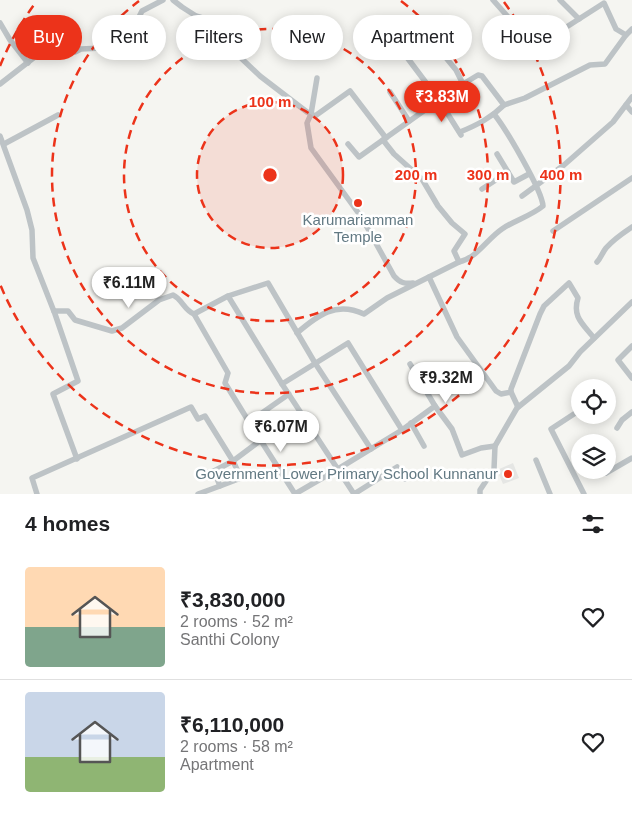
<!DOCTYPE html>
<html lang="en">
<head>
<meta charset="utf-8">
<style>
	body { margin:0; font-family:Arial,sans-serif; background:#f2f2f2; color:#202124; height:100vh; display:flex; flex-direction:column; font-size:19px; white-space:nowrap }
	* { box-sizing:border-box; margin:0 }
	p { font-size:16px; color:#757577 }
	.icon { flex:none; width:28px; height:28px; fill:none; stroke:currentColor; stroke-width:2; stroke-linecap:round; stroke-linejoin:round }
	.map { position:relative; height:494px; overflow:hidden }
	.sheet { display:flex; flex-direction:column; background:#fff; flex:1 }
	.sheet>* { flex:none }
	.guide { position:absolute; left:15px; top:15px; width:602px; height:45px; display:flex; gap:10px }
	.buttons { position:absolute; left:571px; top:379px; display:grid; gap:10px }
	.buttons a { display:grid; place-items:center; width:45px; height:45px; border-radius:50%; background:#fff; box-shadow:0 2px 12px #0003; font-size:25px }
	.price { position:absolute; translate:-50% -42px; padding:0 11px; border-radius:18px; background:#fff; color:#222; font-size:16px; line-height:32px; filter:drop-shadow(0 1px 2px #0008) }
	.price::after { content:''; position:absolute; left:50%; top:30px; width:15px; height:11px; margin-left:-8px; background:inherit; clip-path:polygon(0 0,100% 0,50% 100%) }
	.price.selected { background:#ec331a; color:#fff }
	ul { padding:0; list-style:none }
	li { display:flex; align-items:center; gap:15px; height:125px; padding:0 25px }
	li+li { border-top:1px solid #e0e0e0 }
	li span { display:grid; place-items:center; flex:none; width:140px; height:100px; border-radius:5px; color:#555 }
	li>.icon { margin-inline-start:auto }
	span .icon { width:60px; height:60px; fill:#fffc; stroke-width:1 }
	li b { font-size:21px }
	h2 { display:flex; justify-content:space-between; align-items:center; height:60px; padding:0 25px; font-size:21px }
	.pill { padding:0 18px; border-radius:22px; background:#fff; box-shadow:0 2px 12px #0003; font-size:18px; line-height:45px }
	.pill.selected { background:#ec331a; color:#fff }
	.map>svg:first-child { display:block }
	.built { fill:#e5e6e4 }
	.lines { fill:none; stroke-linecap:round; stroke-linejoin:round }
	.minor { stroke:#bdc3c6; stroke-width:5.5 }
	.ring { fill:none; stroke:#ec331a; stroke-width:2.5; stroke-dasharray:9 6 }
	.poi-dot { fill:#ec331a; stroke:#fff; stroke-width:2 }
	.labels { text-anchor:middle; stroke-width:5; stroke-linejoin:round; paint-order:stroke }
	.poi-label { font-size:15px; fill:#627983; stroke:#fff }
	.centre { fill:#ec331a; stroke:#fff; stroke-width:2.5 }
	.ring-label { font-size:15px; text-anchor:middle; font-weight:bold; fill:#ec331a; stroke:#fff; stroke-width:5; stroke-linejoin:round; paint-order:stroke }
</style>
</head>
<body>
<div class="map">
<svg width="632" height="494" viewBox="0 0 632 494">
	<rect width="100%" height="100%" fill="#f5f5f1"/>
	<path class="built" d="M513,463L519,478L503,484L497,470Z"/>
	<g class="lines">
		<g class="minor">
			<path d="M173,0L182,7L196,16L209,20L241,58L260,76L307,112L315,116L350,91L386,138"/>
			<path d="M493,0L533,45L554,35L579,19"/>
			<path d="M0,23L10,40L28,63"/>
			<path d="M626,35L632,29"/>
			<path d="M397,44L439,100L461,135"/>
			<path d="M438,48L456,70L463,84"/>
			<path d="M317,78L311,114L307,123L311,148L362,218L394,276C400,283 405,284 413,283"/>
			<path d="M0,84L63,35L68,37L75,52L81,49L102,48L110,44L115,37L134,27L142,11L163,0"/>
			<path d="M390,92L409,121"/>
			<path d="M626,105L632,112"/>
			<path d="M460,132C477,125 491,118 504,105"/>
			<path d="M0,136L27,210L32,230L33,258L55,314L78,381L53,394L77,459"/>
			<path d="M4,144L58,115"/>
			<path d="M348,144L359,157L453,90L478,75L482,76L504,105L525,98L590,65L605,64L626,35L616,29L604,3L579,19L560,0"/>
			<path d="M497,154L514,182L529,174"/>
			<path d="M482,189L508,172"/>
			<path d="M522,196L564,165L613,122L632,97"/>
			<path d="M553,231L632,178"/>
			<path d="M459,262C477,258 487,239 502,229C515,220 531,216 543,206C542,190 506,129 494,114"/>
			<path d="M597,262C601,258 602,253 606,248C613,240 623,233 632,227"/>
			<path d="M429,277L457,337L496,391L501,394L511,392"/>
			<path d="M228,296L268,283L315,363L371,449"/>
			<path d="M54,311H68L75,320L112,331L122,328L159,300L173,295C182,299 184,310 194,314"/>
			<path d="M297,333C318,315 336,301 364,314L387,298L459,262L454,251L465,234L452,223L438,206L422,179L394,154L383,140"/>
			<path d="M632,346L618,360L632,378"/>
			<path d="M289,394L249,422L295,494L338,469L402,430L348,343L282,384L354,494"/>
			<path d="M435,406L452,429L462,455L481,448L495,446"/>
			<path d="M518,407L511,392V389L540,314L544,306L569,283L578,298C572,317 583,324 594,338"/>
			<path d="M580,410L551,429L584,494"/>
			<path d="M249,422L225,383L228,373L194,314L228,296L282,384"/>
			<path d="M411,423L424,446"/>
			<path d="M617,428L622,420L632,412"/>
			<path d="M402,430L435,406L410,364"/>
			<path d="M536,460L550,494"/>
			<path d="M205,473L214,471"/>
			<path d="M606,473L632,458"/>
			<path d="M37,494L32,478L191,407L198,419L205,416L233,461L241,478L220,486"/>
			<path d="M198,494L220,486L214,471L233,461L261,440"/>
			<path d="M354,494L397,467L405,479"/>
			<path d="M480,494V490L494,469L495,446L517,408L569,366L580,352L632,302"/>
		</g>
	</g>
	<circle cx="270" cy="175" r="73" fill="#ec331a" fill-opacity=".12"/>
	<g class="ring">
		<circle cx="270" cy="175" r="73"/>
		<circle cx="270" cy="175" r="146"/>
		<path d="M401 1A218 218 0 1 1 139 1"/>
		<path d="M0 66A291 291 0 0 1 36 2M504 2A291 291 0 1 1 0 284"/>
	</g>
	<g class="poi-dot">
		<circle cx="358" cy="203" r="5"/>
		<circle cx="508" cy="474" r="5"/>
	</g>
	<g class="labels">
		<g class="poi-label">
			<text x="358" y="225">Karumariamman<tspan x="358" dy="17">Temple</tspan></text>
			<text x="498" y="479" text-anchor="end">Government Lower Primary School Kunnanur</text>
		</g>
	</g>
	<circle cx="270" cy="175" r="8" class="centre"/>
	<g class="ring-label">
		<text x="270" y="107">100 m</text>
		<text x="416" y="180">200 m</text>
		<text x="488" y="180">300 m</text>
		<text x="561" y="180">400 m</text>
	</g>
</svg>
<div class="buttons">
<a><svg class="icon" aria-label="locate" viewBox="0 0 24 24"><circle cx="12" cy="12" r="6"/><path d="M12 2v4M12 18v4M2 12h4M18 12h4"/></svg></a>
<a><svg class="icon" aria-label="layers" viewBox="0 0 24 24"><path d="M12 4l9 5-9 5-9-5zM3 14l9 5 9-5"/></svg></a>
</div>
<b class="price selected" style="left:442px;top:123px">₹3.83M</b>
<b class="price" style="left:129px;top:309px">₹6.11M</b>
<b class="price" style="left:446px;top:404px">₹9.32M</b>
<b class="price" style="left:281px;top:453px">₹6.07M</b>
<div class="guide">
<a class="pill selected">Buy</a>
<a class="pill">Rent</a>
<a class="pill">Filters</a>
<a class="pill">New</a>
<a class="pill">Apartment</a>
<a class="pill">House</a>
</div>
</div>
<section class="sheet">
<h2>4 homes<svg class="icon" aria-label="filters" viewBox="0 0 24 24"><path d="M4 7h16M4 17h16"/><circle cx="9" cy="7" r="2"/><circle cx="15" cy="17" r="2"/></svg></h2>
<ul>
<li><span style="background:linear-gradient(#ffd9b3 60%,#7fa58c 0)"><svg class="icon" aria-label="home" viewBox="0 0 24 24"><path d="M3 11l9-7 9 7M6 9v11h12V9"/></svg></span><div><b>₹3,830,000</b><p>2 rooms · 52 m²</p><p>Santhi Colony</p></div><svg class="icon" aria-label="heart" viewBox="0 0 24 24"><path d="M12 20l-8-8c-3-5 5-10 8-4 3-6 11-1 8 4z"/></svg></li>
<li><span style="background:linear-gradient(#c9d6e8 65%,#8fb573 0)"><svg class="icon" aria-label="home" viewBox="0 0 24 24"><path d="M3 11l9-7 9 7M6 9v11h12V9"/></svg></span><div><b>₹6,110,000</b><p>2 rooms · 58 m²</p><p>Apartment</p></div><svg class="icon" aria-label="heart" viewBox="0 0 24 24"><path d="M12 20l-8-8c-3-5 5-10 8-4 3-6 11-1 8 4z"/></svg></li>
</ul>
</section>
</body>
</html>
